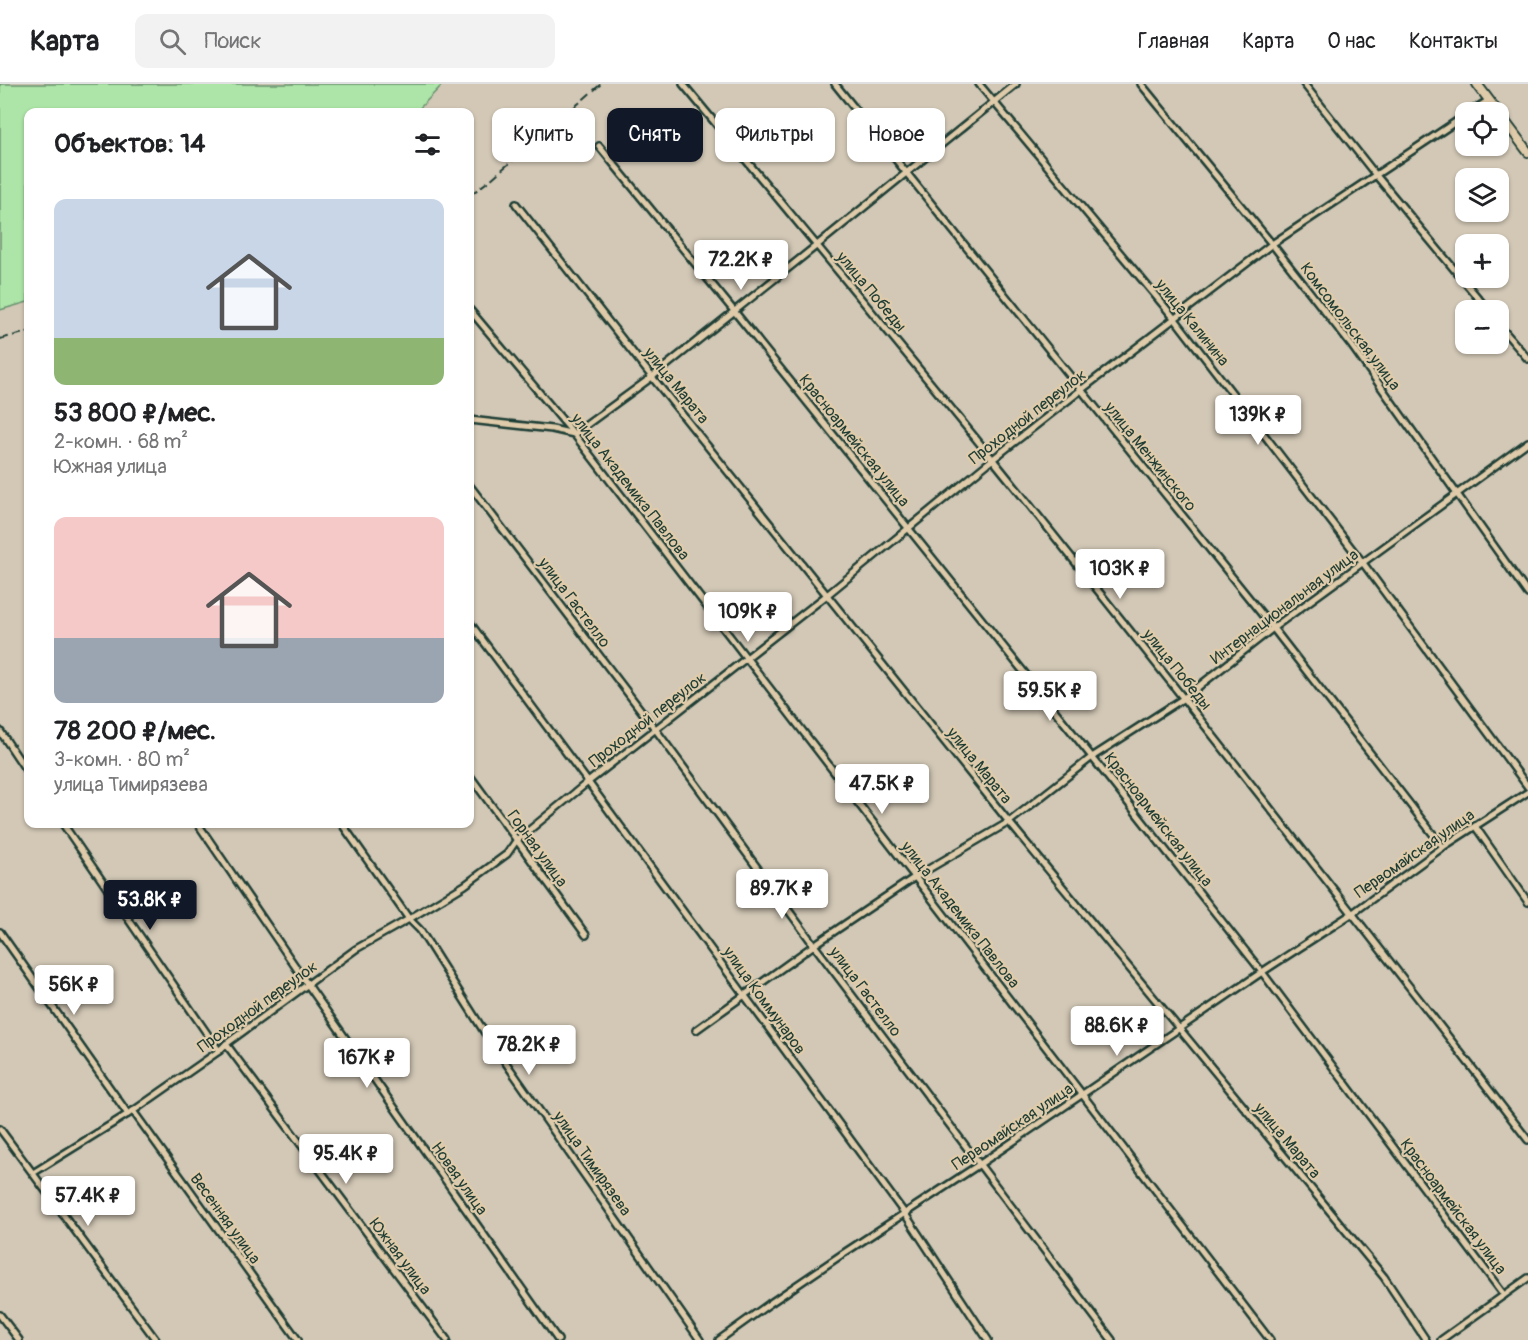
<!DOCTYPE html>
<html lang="ru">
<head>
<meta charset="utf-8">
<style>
	body { margin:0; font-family:Pangolin,sans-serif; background:#f2f2f2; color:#202124; height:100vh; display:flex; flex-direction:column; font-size:22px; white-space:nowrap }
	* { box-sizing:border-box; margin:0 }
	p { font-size:20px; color:#757577 }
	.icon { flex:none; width:33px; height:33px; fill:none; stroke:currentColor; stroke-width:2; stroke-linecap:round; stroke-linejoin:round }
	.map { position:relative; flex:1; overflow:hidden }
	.panel { position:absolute; left:24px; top:24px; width:450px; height:720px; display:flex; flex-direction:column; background:#fff; border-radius:12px; box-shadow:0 2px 4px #0004 }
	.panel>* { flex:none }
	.banner { position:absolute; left:492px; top:24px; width:570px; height:54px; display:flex; gap:12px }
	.tools { position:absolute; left:1455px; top:18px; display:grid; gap:12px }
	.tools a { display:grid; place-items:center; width:54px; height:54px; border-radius:12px; background:#fff; box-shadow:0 2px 4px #0004; font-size:30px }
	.price { position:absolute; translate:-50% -51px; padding:0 14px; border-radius:6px; background:#fff; color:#222; font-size:20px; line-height:39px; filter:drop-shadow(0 2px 3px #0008) }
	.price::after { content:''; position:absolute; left:50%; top:36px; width:18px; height:14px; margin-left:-9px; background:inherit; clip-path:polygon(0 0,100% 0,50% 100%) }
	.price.active { background:#111827; color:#fff }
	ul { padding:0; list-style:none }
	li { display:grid; align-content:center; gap:12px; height:318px; padding:0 30px }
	li span { display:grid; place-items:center; height:186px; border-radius:12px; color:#555 }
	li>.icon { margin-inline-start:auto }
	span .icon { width:108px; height:108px; fill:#fffc; stroke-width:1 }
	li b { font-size:26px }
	h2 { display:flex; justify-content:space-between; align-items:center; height:72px; padding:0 30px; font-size:26px }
	.chip { padding:0 21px; border-radius:12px; background:#fff; box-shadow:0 2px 4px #0004; font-size:21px; line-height:54px }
	.chip.active { background:#111827; color:#fff }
	header { display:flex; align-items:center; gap:36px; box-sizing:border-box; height:84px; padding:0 30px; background:#fff; border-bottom:2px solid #e0e0e0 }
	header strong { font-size:28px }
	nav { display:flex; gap:33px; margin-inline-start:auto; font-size:21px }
	.search { width:420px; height:54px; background:#f2f2f2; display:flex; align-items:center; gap:15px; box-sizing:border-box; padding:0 21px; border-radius:12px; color:#757577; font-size:22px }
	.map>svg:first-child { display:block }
	.green { fill:#ade4a7; stroke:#66906e; stroke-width:1.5 }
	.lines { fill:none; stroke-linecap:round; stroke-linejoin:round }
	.minor-casing { stroke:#1f3d34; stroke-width:10 }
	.secondary-casing { stroke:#1f3d34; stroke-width:12 }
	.minor { stroke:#dfcbaa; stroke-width:5 }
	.secondary { stroke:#dfcbaa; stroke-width:8 }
	.rail { stroke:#1f3d34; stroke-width:2; stroke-dasharray:9 4.5; stroke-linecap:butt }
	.labels { text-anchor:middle; stroke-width:4.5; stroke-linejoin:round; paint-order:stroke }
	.street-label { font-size:16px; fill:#1f3d34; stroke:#dfcbaa }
</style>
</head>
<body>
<header>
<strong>Карта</strong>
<div class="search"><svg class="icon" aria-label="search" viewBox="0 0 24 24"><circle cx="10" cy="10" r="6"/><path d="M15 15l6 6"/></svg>Поиск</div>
<nav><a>Главная</a><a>Карта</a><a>О нас</a><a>Контакты</a></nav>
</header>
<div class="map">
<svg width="1528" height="1256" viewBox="0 0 1528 1256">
	<rect width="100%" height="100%" fill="#d3c8b6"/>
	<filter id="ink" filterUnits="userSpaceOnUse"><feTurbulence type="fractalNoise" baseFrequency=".0167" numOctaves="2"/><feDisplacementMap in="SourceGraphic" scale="12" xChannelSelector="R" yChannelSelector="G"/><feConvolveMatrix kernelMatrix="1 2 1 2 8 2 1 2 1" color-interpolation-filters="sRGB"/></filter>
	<g filter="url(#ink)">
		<path class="green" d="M0,0H443L416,28H28V218L0,226Z"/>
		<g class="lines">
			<g class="minor-casing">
				<g id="minor">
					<path d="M683,0C787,126 892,251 994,377C1175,601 1352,828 1528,1056"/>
					<path d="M835,0L1273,544L1443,763"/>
					<path d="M979,0L1175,235L1363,479L1528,703"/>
					<path d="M1141,0L1272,160L1352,262L1528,510"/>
					<path d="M1304,0L1375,90L1488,226"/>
					<path d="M1470,28L1489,16"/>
					<path d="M599,62L734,227L1092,673L1262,888L1504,1211"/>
					<path d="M516,120L652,293L1009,738L1384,1193L1426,1256"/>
					<path d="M470,226L574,350L1082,1010L1270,1256"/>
					<path d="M1498,240L1528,275"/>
					<path d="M470,336L552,345L574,350L652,293L816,162L1016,0"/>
					<path d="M470,402L656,646L814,861L1112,1256"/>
					<path d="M470,539L588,698L905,1130L988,1256"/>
					<path d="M0,647L28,689"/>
					<path d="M470,692L586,851"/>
					<path d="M63,740L219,967"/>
					<path d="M198,740L308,901L558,1256"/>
					<path d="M342,740L409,835L420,846L485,949L700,1256"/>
					<path d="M1475,742L1528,818"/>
					<path d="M0,848L128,1030"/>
					<path d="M696,946L814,861L915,793L1009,738L1092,673L1184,614L1273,544L1528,358"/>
					<path d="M226,960L447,1256"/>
					<path d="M133,1027L298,1256"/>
					<path d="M0,1045L156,1256"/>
					<path d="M33,1089L136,1025L219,967L226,960L356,865L409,835L465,801L507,770L516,757L588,698L827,511L993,375L1081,306L1272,160L1466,31"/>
					<path d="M0,1231L19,1256"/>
					<path d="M719,1256L769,1220L844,1169L980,1080L1262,888L1353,829L1443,763L1528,708"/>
					<path d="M1441,1256L1528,1194"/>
				</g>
			</g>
			<g class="secondary-casing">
				<path id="secondary" d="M1477,0L1528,68"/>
			</g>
			<use href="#minor" class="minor"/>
			<use href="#secondary" class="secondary"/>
			<g class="rail">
				<path d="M470,111L490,96L601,0"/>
				<path d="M0,255L28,248"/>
			</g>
		</g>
	</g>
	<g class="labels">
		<g class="street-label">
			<text transform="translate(872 207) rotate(50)" y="6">улица Победы</text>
			<text transform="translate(1193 238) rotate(51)" y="6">улица Калинина</text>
			<text transform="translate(1351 242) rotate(53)" y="6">Комсомольская улица</text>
			<text transform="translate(677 301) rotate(51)" y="6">улица Марата</text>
			<text transform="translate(1027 332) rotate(-38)" y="6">Проходной переулок</text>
			<text transform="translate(855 356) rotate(51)" y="6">Красноармейская улица</text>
			<text transform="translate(1151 372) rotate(51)" y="6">улица Менжинского</text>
			<text transform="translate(631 402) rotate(52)" y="6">улица Академика Павлова</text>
			<text transform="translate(575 518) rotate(53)" y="6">улица Гастелло</text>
			<text transform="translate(1284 522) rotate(-37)" y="6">Интернациональная улица</text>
			<text transform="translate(1178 585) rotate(51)" y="6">улица Победы</text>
			<text transform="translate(647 635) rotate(-38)" y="6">Проходной переулок</text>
			<text transform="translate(980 681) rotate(51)" y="6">улица Марата</text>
			<text transform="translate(1159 735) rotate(52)" y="6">Красноармейская улица</text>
			<text transform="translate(538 764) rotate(54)" y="6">Горная улица</text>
			<text transform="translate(1414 769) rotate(-35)" y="6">Первомайская улица</text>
			<text transform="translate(961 830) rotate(52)" y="6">улица Академика Павлова</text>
			<text transform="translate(866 907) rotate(53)" y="6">улица Гастелло</text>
			<text transform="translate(765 916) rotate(54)" y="6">улица Коммунаров</text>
			<text transform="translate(257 922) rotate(-36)" y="6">Проходной переулок</text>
			<text transform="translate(1012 1042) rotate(-34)" y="6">Первомайская улица</text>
			<text transform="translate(1288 1056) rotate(50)" y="6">улица Марата</text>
			<text transform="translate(593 1079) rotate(55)" y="6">улица Тимирязева</text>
			<text transform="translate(460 1094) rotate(55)" y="6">Новая улица</text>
			<text transform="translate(1454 1122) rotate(53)" y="6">Красноармейская улица</text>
			<text transform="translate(226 1134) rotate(54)" y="6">Весенняя улица</text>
			<text transform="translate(401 1172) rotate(53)" y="6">Южная улица</text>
		</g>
	</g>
</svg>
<div class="tools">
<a><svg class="icon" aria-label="locate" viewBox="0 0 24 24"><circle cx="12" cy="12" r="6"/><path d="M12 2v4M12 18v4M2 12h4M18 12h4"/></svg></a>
<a><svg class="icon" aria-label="layers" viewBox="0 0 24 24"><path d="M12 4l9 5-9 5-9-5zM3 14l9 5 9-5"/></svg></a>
<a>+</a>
<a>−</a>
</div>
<b class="price" style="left:741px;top:207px">72.2K ₽</b>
<b class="price" style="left:1258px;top:362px">139K ₽</b>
<b class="price" style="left:1120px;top:516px">103K ₽</b>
<b class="price" style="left:748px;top:559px">109K ₽</b>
<b class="price" style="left:1050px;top:638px">59.5K ₽</b>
<b class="price" style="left:882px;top:731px">47.5K ₽</b>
<b class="price" style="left:782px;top:836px">89.7K ₽</b>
<b class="price active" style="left:150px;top:847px">53.8K ₽</b>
<b class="price" style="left:74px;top:932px">56K ₽</b>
<b class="price" style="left:1117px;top:973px">88.6K ₽</b>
<b class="price" style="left:529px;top:992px">78.2K ₽</b>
<b class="price" style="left:367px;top:1005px">167K ₽</b>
<b class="price" style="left:346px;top:1101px">95.4K ₽</b>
<b class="price" style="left:88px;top:1143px">57.4K ₽</b>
<div class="banner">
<a class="chip">Купить</a>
<a class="chip active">Снять</a>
<a class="chip">Фильтры</a>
<a class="chip">Новое</a>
</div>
<section class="panel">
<h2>Объектов: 14<svg class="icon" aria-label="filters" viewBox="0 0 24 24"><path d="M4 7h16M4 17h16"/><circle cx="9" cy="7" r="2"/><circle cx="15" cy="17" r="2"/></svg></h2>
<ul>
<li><span style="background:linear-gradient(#c9d6e8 75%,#8fb573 0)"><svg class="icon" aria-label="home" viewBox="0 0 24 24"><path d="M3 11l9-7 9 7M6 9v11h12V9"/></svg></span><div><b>53 800 ₽/мес.</b><p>2-комн. · 68 m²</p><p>Южная улица</p></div></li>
<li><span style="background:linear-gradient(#f6c9c9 65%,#9aa5b1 0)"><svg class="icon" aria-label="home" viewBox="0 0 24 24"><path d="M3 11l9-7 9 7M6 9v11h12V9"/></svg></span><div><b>78 200 ₽/мес.</b><p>3-комн. · 80 m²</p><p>улица Тимирязева</p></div></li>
</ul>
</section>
</div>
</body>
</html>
